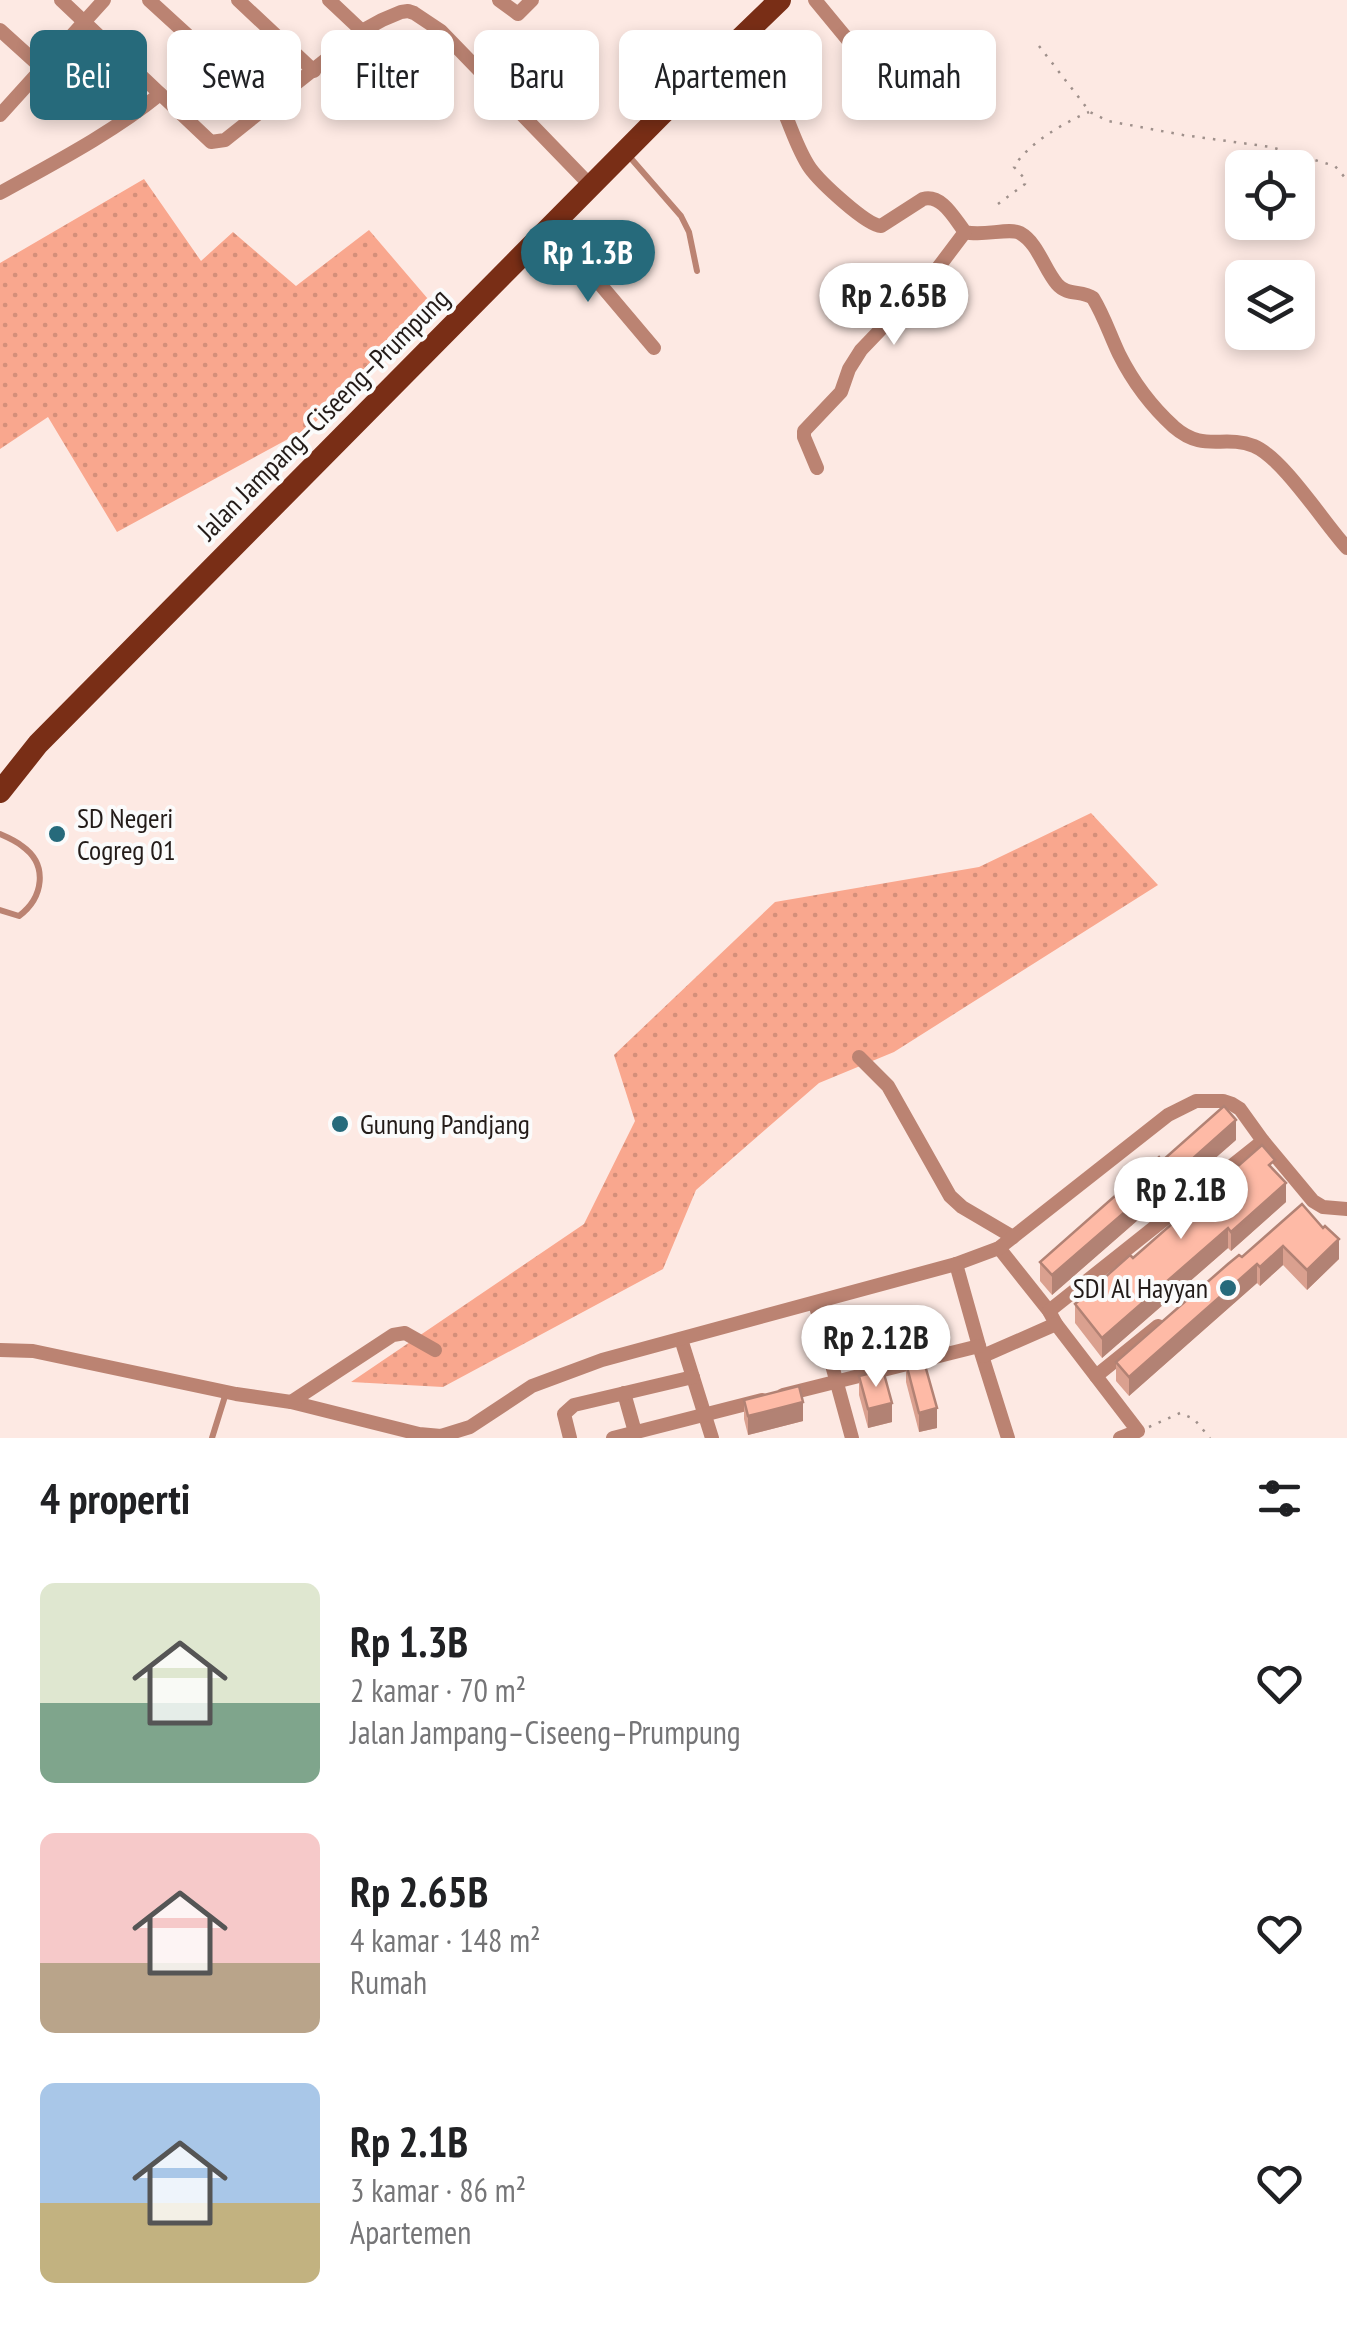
<!DOCTYPE html>
<html lang="id">
<head>
<meta charset="utf-8">
<style>
	body { margin:0; font-family:"PT Sans Narrow",sans-serif; background:#f6f6f6; color:#202124; height:100vh; display:flex; flex-direction:column; font-size:38px; white-space:nowrap }
	* { box-sizing:border-box; margin:0 }
	p { font-size:32px; color:#757577 }
	.icon { flex:none; width:55px; height:55px; fill:none; stroke:currentColor; stroke-width:2; stroke-linecap:round; stroke-linejoin:round }
	.map { position:relative; height:1438px; overflow:hidden }
	.panel { display:flex; flex-direction:column; background:#fff; flex:1 }
	.panel>* { flex:none }
	.hud { position:absolute; left:30px; top:30px; width:1288px; height:90px; display:flex; gap:20px }
	.buttons { position:absolute; left:1225px; top:150px; display:grid; gap:20px }
	.buttons a { display:grid; place-items:center; width:90px; height:90px; border-radius:15px; background:#fff; box-shadow:0 5px 15px #0003; font-size:50px }
	.price { position:absolute; translate:-50% -85px; padding:0 22px; border-radius:35px; background:#fff; color:#222; font-size:32px; line-height:65px; filter:drop-shadow(0 2px 5px #0008) }
	.price::after { content:''; position:absolute; left:50%; top:60px; width:30px; height:22px; margin-left:-15px; background:inherit; clip-path:polygon(0 0,100% 0,50% 100%) }
	.price.current { background:#266a7b; color:#fff }
	ul { padding:0; list-style:none }
	li { display:flex; align-items:center; gap:30px; height:250px; padding:0 40px }
	li span { display:grid; place-items:center; flex:none; width:280px; height:200px; border-radius:15px; color:#555 }
	li>.icon { margin-inline-start:auto }
	span .icon { width:120px; height:120px; fill:#fffc; stroke-width:1 }
	li b { font-size:42px }
	h2 { display:flex; justify-content:space-between; align-items:center; height:120px; padding:0 40px; font-size:42px }
	.tag { padding:0 35px; border-radius:15px; background:#fff; box-shadow:0 5px 15px #0003; font-size:35px; line-height:90px }
	.tag.current { background:#266a7b; color:#fff }
	.map>svg:first-child { display:block }
	.grass { fill:url(#grass-dots) }
	.lines { fill:none; stroke-linecap:round; stroke-linejoin:round }
	.path { stroke:#9f908b; stroke-width:2.5; stroke-dasharray:2.5 8; stroke-linecap:butt }
	.lane { stroke:#bb8372; stroke-width:6 }
	.street { stroke:#bb8372; stroke-width:14 }
	.primary { stroke:#792e16; stroke-width:22 }
	.wall { fill:#daa08f }
	.shaded-wall { fill:#b28274 }
	.building { fill:#febaa6; stroke:#b28274; stroke-width:2.5 }
	.poi-dot { fill:#266a7b; stroke:#fbfbfb; stroke-width:4 }
	.labels { text-anchor:middle; stroke-width:8; stroke-linejoin:round; paint-order:stroke }
	.street-label { font-size:28px; fill:#231b18; stroke:#fbfbfb }
	.poi-label { font-size:28px; fill:#231b18; stroke:#fbfbfb; text-anchor:start }
</style>
</head>
<body>
<div class="map">
<svg width="1347" height="1438" viewBox="0 0 1347 1438">
	<defs>
		<pattern id="grass-dots" width="8" height="8" patternUnits="userSpaceOnUse" patternTransform="scale(2.5)"><rect width="8" height="8" fill="#f9a78e"/><path d="M2 2h.1M6 6h.1" fill="none" stroke="#d58f7a" stroke-width="1.8" stroke-linecap="round"/></pattern>
	</defs>
	<rect width="100%" height="100%" fill="#fde9e3"/>
	<g class="grass">
		<path d="M144,179L201,261L233,232L296,286L369,230L428,299L312,426L117,532L48,417L0,449V263Z"/>
		<path d="M1091,813L1158,885L894,1052L819,1083L696,1190L663,1269L443,1387L351,1382L584,1224L635,1121L614,1055L775,902L979,867Z"/>
	</g>
	<g class="lines">
		<g class="path">
			<path d="M1039,46L1090,112L1108,121L1183,135L1271,147L1335,166L1347,180"/>
			<path d="M998,204L1025,184V179L1014,167C1027,144 1065,122 1089,112"/>
			<path d="M1149,1427L1180,1413L1194,1419L1210,1438"/>
		</g>
		<g class="lane">
			<path d="M628,155L681,216L689,232L697,271"/>
			<path d="M0,834C7,837 16,841 22,846C49,865 43,898 19,916L0,910"/>
			<path d="M212,1438L226,1393"/>
		</g>
		<g class="street">
			<path d="M61,0L211,142L225,140L362,31L382,20L401,12L408,11L414,13L441,31L591,186"/>
			<path d="M149,0L266,107"/>
			<path d="M238,0L314,71"/>
			<path d="M329,0L362,31"/>
			<path d="M499,0L518,14L532,0"/>
			<path d="M815,0L862,57C872,57 878,51 888,49C900,47 911,53 924,50"/>
			<path d="M0,30L42,68"/>
			<path d="M735,42C750,62 770,83 781,105C791,126 797,149 810,168C820,182 866,225 881,226L923,199C942,194 954,218 965,232C983,237 1009,227 1020,233C1038,243 1044,269 1057,284C1067,296 1082,290 1093,298C1104,316 1110,335 1119,354C1132,380 1152,407 1174,427C1204,453 1223,434 1254,446C1283,458 1324,523 1347,548"/>
			<path d="M0,115L104,0"/>
			<path d="M0,193C54,163 112,133 160,94"/>
			<path d="M546,231L556,237L583,264L654,348"/>
			<path d="M817,468L804,437V431L841,392L849,369L861,350L884,326L913,301L965,232"/>
			<path d="M859,1057L888,1086L950,1196L962,1207L1013,1237"/>
			<path d="M999,1248L1049,1311L1056,1324L1138,1431L1120,1438"/>
			<path d="M956,1264L979,1346L1008,1438"/>
			<path d="M815,1303L852,1438"/>
			<path d="M1049,1311L1263,1141"/>
			<path d="M681,1339L712,1438"/>
			<path d="M0,1350L33,1351L236,1394L291,1402L419,1434L441,1436L470,1427L532,1386L602,1360L956,1264L999,1248L1168,1115L1196,1101H1223L1232,1104L1240,1109L1263,1141L1313,1201L1323,1207L1347,1209"/>
			<path d="M983,1356L1056,1324"/>
			<path d="M1096,1376L1158,1326"/>
			<path d="M624,1393L635,1432"/>
			<path d="M783,1395L979,1346"/>
			<path d="M291,1402L393,1335L405,1333L435,1350"/>
			<path d="M570,1438L564,1414L574,1405L693,1377"/>
			<path d="M613,1438L762,1400"/>
		</g>
		<path class="primary" d="M0,792L38,744L661,115L780,0"/>
	</g>
	<g class="wall">
		<path d="M1236,1140L1181,1188L1178,1185L1052,1295L1040,1281V1262L1162,1161Z"/>
		<path d="M1275,1171L1286,1202L1231,1251L1228,1248L1102,1358L1075,1323V1304L1133,1258Z"/>
		<path d="M1302,1204L1339,1259L1307,1290L1283,1265L1260,1286L1257,1283L1129,1396L1116,1381V1362L1242,1257Z"/>
		<path d="M906,1363L937,1428L919,1432L906,1382Z"/>
		<path d="M859,1376L892,1422L868,1428L859,1395Z"/>
		<path d="M744,1400L803,1421L748,1435L744,1419Z"/>
	</g>
	<g class="shaded-wall">
		<path d="M1236,1120V1140L1181,1188V1169Z"/>
		<path d="M1178,1166V1185L1052,1295V1275Z"/>
		<path d="M1286,1183V1202L1231,1251V1232Z"/>
		<path d="M1228,1228V1248L1102,1358V1338Z"/>
		<path d="M1339,1239V1259L1307,1290V1270Z"/>
		<path d="M1283,1246V1265L1260,1286V1267Z"/>
		<path d="M1257,1264V1283L1129,1396V1377Z"/>
		<path d="M803,1402V1421L748,1435V1416Z"/>
		<path d="M892,1403V1422L868,1428V1409Z"/>
		<path d="M937,1408V1428L919,1432V1413Z"/>
	</g>
	<g class="building">
		<path d="M1224,1106L1236,1120L1181,1169L1178,1166L1052,1275L1040,1262L1159,1157L1162,1161Z"/>
		<path d="M1262,1145L1275,1160L1269,1165L1286,1183L1231,1232L1228,1228L1102,1338L1075,1304L1130,1255L1133,1258Z"/>
		<path d="M1302,1204L1323,1228L1325,1226L1339,1239L1307,1270L1283,1246L1260,1267L1257,1264L1129,1377L1116,1362L1228,1264L1239,1255L1242,1257Z"/>
		<path d="M923,1358L937,1408L919,1413L906,1363Z"/>
		<path d="M883,1370L892,1403L868,1409L859,1376Z"/>
		<path d="M799,1386L803,1402L748,1416L744,1400Z"/>
	</g>
	<g class="poi-dot">
		<circle cx="57" cy="834" r="10"/>
		<circle cx="340" cy="1124" r="10"/>
		<circle cx="1228" cy="1288" r="10"/>
	</g>
	<g class="labels">
		<g class="street-label">
			<text transform="translate(323 414) rotate(-45)" y="10">Jalan Jampang–Ciseeng–Prumpung</text>
		</g>
		<g class="poi-label">
			<text x="77" y="828">SD Negeri<tspan x="77" dy="32">Cogreg 01</tspan></text>
			<text x="360" y="1134">Gunung Pandjang</text>
			<text x="1208" y="1298" text-anchor="end">SDI Al Hayyan</text>
		</g>
	</g>
</svg>
<div class="buttons">
<a><svg class="icon" aria-label="locate" viewBox="0 0 24 24"><circle cx="12" cy="12" r="6"/><path d="M12 2v4M12 18v4M2 12h4M18 12h4"/></svg></a>
<a><svg class="icon" aria-label="layers" viewBox="0 0 24 24"><path d="M12 4l9 5-9 5-9-5zM3 14l9 5 9-5"/></svg></a>
</div>
<b class="price current" style="left:588px;top:305px">Rp 1.3B</b>
<b class="price" style="left:894px;top:348px">Rp 2.65B</b>
<b class="price" style="left:1181px;top:1242px">Rp 2.1B</b>
<b class="price" style="left:876px;top:1390px">Rp 2.12B</b>
<div class="hud">
<a class="tag current">Beli</a>
<a class="tag">Sewa</a>
<a class="tag">Filter</a>
<a class="tag">Baru</a>
<a class="tag">Apartemen</a>
<a class="tag">Rumah</a>
</div>
</div>
<section class="panel">
<h2>4 properti<svg class="icon" aria-label="filters" viewBox="0 0 24 24"><path d="M4 7h16M4 17h16"/><circle cx="9" cy="7" r="2"/><circle cx="15" cy="17" r="2"/></svg></h2>
<ul>
<li><span style="background:linear-gradient(#dfe7d0 60%,#7fa58c 0)"><svg class="icon" aria-label="home" viewBox="0 0 24 24"><path d="M3 11l9-7 9 7M6 9v11h12V9"/></svg></span><div><b>Rp 1.3B</b><p>2 kamar · 70 m²</p><p>Jalan Jampang–Ciseeng–Prumpung</p></div><svg class="icon" aria-label="heart" viewBox="0 0 24 24"><path d="M12 20l-8-8c-3-5 5-10 8-4 3-6 11-1 8 4z"/></svg></li>
<li><span style="background:linear-gradient(#f6c9c9 65%,#b9a48a 0)"><svg class="icon" aria-label="home" viewBox="0 0 24 24"><path d="M3 11l9-7 9 7M6 9v11h12V9"/></svg></span><div><b>Rp 2.65B</b><p>4 kamar · 148 m²</p><p>Rumah</p></div><svg class="icon" aria-label="heart" viewBox="0 0 24 24"><path d="M12 20l-8-8c-3-5 5-10 8-4 3-6 11-1 8 4z"/></svg></li>
<li><span style="background:linear-gradient(#a9c7e8 60%,#c2b280 0)"><svg class="icon" aria-label="home" viewBox="0 0 24 24"><path d="M3 11l9-7 9 7M6 9v11h12V9"/></svg></span><div><b>Rp 2.1B</b><p>3 kamar · 86 m²</p><p>Apartemen</p></div><svg class="icon" aria-label="heart" viewBox="0 0 24 24"><path d="M12 20l-8-8c-3-5 5-10 8-4 3-6 11-1 8 4z"/></svg></li>
</ul>
</section>
</body>
</html>
